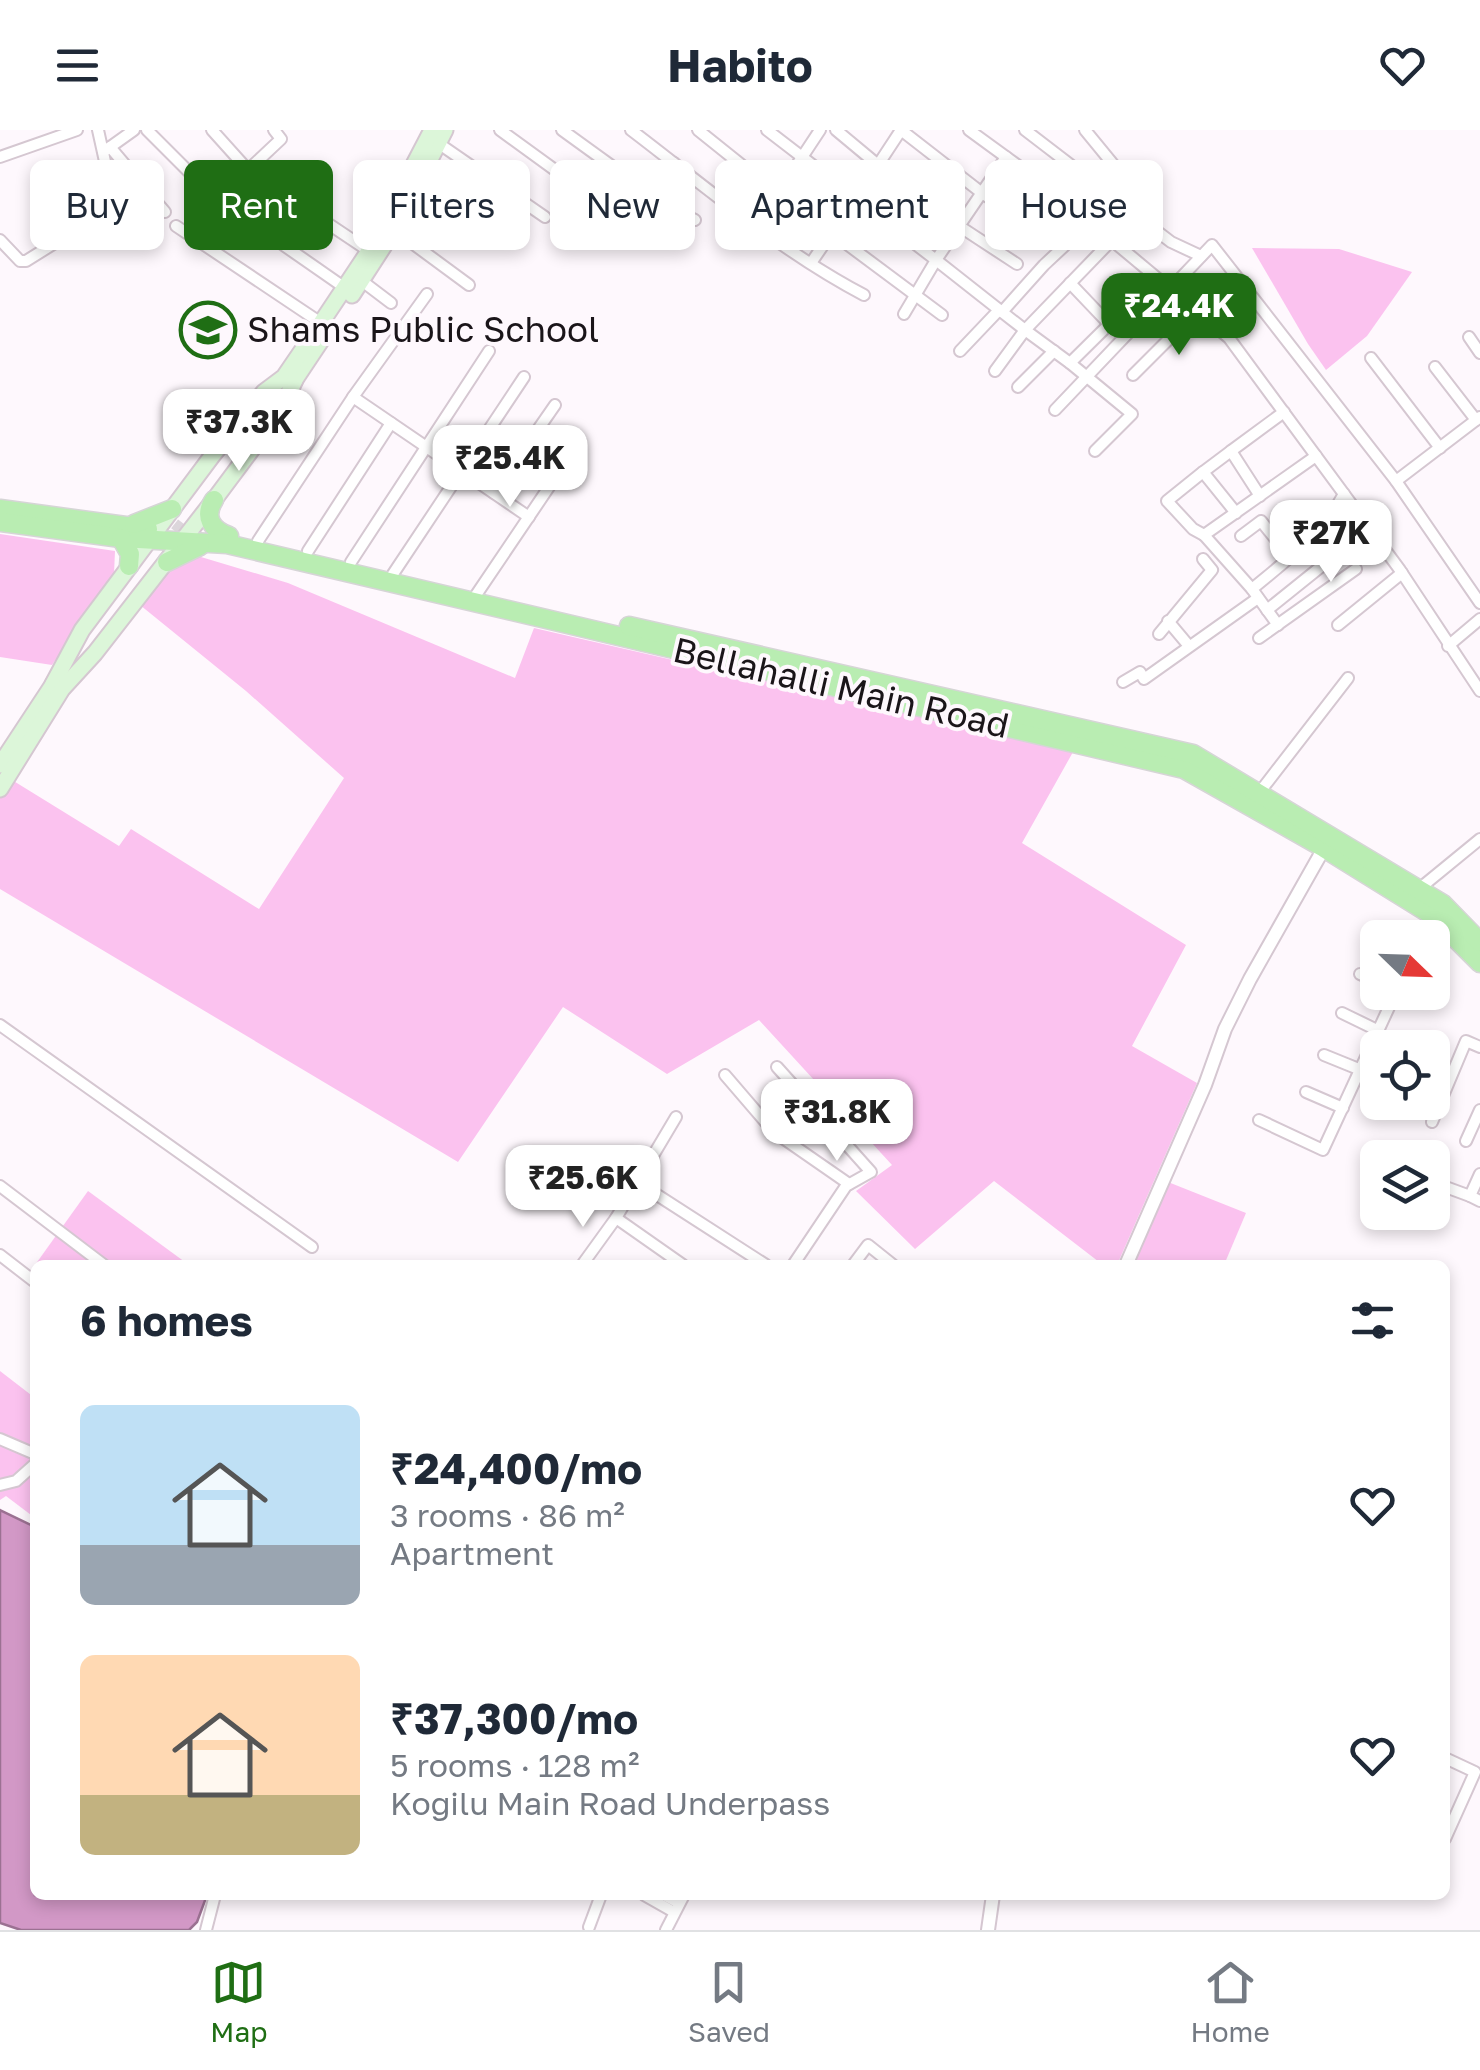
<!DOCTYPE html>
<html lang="en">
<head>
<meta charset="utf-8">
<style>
	body { margin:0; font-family:"Golos Text",sans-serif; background:#f6f6f7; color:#1f2937; height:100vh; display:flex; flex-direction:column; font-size:38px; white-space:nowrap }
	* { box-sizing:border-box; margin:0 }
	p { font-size:32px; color:#747a83 }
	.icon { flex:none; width:55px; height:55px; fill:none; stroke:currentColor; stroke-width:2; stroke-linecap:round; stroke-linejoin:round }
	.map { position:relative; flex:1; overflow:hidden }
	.sheet { position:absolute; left:30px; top:1130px; width:1420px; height:640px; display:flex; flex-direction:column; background:#fff; border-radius:15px; box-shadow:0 5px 15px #0003 }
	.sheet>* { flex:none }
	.top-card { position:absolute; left:30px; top:30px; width:1420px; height:90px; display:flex; gap:20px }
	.needle { width:65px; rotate:113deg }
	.fabs { position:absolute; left:1360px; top:790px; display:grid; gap:20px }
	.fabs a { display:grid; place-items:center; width:90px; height:90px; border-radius:15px; background:#fff; box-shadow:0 5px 15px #0003; font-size:50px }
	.price { position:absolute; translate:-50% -85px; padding:0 22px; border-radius:20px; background:#fff; color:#222; font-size:32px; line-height:65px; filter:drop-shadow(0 2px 5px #0008) }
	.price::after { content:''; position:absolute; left:50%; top:60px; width:30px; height:22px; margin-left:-15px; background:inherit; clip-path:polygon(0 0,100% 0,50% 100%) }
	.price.on { background:#1f6e14; color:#fff }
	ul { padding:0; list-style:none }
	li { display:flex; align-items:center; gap:30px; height:250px; padding:0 50px }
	li span { display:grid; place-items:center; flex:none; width:280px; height:200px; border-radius:15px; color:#555 }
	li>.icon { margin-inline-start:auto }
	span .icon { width:120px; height:120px; fill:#fffc; stroke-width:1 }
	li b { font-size:42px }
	h2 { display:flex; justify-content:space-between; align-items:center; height:120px; padding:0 50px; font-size:42px }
	.pill { padding:0 35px; border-radius:15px; background:#fff; box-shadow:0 5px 15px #0003; font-size:35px; line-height:90px }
	.pill.on { background:#1f6e14; color:#fff }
	header { display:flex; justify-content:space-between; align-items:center; height:130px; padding:0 50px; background:#fff; font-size:45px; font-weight:700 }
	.dock { display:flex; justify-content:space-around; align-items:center; height:140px; border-top:2px solid #e0e1e3; background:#fff; font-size:28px; color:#747a83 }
	.dock a { display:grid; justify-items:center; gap:5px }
	.dock .on { color:#1f6e14 }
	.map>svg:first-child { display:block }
	.green { fill:#fbc2ef }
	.water { fill:#d298c6; stroke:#9b7192; stroke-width:2.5 }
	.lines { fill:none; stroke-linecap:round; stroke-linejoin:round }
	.secondary-tunnel { stroke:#dcd6db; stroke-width:15; stroke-dasharray:15 8; stroke-linecap:butt }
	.minor-casing { stroke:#d5c7d1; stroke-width:14 }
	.tertiary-casing { stroke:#d5c7d1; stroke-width:16 }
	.secondary-casing { stroke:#d5c7d1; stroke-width:19 }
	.primary-casing { stroke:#d6d5d6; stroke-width:21 }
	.minor { stroke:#fff; stroke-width:10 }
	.tertiary { stroke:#fff; stroke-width:12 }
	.secondary { stroke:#dcf6d9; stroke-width:15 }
	.primary { stroke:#b9edb2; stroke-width:18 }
	.labels { text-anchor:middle; stroke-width:8; stroke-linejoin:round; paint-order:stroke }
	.poi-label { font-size:35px; fill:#1a1519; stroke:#fef8fd; text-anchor:start }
	.street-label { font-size:35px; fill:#1a1519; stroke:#fef8fd }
</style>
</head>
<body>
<header><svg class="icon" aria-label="menu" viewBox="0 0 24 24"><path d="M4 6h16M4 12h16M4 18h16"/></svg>Habito<svg class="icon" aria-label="heart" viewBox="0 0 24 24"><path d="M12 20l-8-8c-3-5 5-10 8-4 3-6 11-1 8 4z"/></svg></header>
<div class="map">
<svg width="1480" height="1800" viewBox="0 0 1480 1800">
	<rect width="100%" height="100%" fill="#fef8fd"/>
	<g class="green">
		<path d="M1252,118L1339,119L1412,142L1367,206L1326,240L1308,214Z"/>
		<path d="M0,404L115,421L114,444L52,535L0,527Z"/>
		<path d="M191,424L288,453L515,548L534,498L1073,622L1022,713L1186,815L1132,916L1197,953L1117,1135H1103L994,1051L915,1119L856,1061L892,1035L759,890L667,944L563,877L458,1032L0,759V668L12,650L119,716L131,699L259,779L344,648L246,561L140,475L171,436Z"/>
		<path d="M1168,1052L1246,1083L1224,1135H1134Z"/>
		<path d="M88,1061L189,1135H35Z"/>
		<path d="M0,1241L35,1268V1388L6,1366L0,1370Z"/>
	</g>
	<path class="water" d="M0,1380L35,1397V1765H207L197,1792L189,1800H21L0,1793Z"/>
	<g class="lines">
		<path class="secondary-tunnel" d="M163,421L184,394"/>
		<g class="minor-casing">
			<g id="minor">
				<path d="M147,0L213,66L348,160"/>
				<path d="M212,0L248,40L369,121"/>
				<path d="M500,0L599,72"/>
				<path d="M562,0L667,76L695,90"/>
				<path d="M631,0C706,57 780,121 864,165"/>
				<path d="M698,0L830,106"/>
				<path d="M767,0L936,130L904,184"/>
				<path d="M901,0L878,35L959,96L1017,134"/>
				<path d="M901,0L982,63L1038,101"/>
				<path d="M969,0L1054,62L1229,208L1400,440L1480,561"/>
				<path d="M1025,0L1171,112L1201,126"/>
				<path d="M1085,0L1126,50L1112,67"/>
				<path d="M438,13L545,87"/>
				<path d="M110,17L165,82"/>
				<path d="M106,20L134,0"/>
				<path d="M0,27L77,0"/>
				<path d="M248,40L281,9L274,0"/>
				<path d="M651,65L674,33"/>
				<path d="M59,72L100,48L106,36"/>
				<path d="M407,73L438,91"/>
				<path d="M176,96L321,193"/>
				<path d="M756,97L820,0"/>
				<path d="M393,99L469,155"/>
				<path d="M832,103L942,185"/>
				<path d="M0,110L20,131H26L127,68L119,44L106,36L98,0"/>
				<path d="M811,133L878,35L836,0"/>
				<path d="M362,151L391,173"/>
				<path d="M1070,153L1110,195"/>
				<path d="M1002,182L936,130L1006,27"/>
				<path d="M1469,207L1480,223"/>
				<path d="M960,221L999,180"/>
				<path d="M1371,228L1440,318"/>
				<path d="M1070,233L1025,200L1111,111"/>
				<path d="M1435,237L1476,290"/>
				<path d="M995,241L1025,200L1002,182L1044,135L1090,92"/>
				<path d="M1133,245L1196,182"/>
				<path d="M1018,257L1054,221"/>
				<path d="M353,267L529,387"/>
				<path d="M1055,280L1212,115L1396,351L1480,473"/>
				<path d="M1095,321L1132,284L1070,233L1155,149"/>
				<path d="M1231,321L1203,342L1236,383"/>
				<path d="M1203,342L1167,371L1193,399L1204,405"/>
				<path d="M1396,351L1480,287"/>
				<path d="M494,363L555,275"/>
				<path d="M1260,366L1231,321L1284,282"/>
				<path d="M1241,406L1261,391L1290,427"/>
				<path d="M258,411L353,267L427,164"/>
				<path d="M308,421L391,293"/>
				<path d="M351,432L489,221"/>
				<path d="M393,444L524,247"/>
				<path d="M1252,459L1204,405L1316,326"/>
				<path d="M472,471L580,311"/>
				<path d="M1267,480L1369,398"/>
				<path d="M1168,491L1189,516"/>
				<path d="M1278,495L1252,459C1287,430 1322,404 1344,364"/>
				<path d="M1338,495L1402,443"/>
				<path d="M1159,504L1212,440L1203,429"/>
				<path d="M1259,508L1356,439"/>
				<path d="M1448,516L1480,489"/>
				<path d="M1123,552L1140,542L1144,549L1258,468"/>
				<path d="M1259,663L1348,548"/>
				<path d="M1419,759L1480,709"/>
				<path d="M1375,802L1386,808"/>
				<path d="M1422,808L1432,785"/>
				<path d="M1360,844L1378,852"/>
				<path d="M1342,883L1379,901"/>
				<path d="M0,895L312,1117"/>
				<path d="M1324,925L1361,940"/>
				<path d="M777,937L871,1042L846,1056L793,1135"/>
				<path d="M725,945L774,1002L849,1054"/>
				<path d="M1306,962L1343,978"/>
				<path d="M676,987L616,1088L683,1135"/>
				<path d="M1259,990L1323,1020L1396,862"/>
				<path d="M1432,992L1466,911L1480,917"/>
				<path d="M1466,1011L1480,980"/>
				<path d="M1480,1044L1470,1066L1480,1071"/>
				<path d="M637,1052L766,1135"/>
				<path d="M1432,1052L1470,1066"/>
				<path d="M0,1056L104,1135"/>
				<path d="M0,1125L35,1152"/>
				<path d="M582,1135L616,1088"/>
				<path d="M853,1135L868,1115L893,1135"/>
				<path d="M0,1309L35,1324"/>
				<path d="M0,1355L16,1351L35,1334"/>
				<path d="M1445,1628L1475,1642L1445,1709"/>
				<path d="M644,1765L674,1782"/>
				<path d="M664,1765L679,1773"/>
				<path d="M589,1797L601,1765"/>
				<path d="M206,1800L215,1765"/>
				<path d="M666,1800L684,1765"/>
			</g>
		</g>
		<g class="tertiary-casing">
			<g id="tertiary">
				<path d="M1126,1135L1205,955L1225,899L1250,849L1328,711"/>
				<path d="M988,1800L993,1765"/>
			</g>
		</g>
		<g class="secondary-casing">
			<g id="secondary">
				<path d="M352,165L394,100L445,0"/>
				<path d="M290,257L322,209"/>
				<path d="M53,554L82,500L212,326L264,262L284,247L321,193L369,121L432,0"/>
				<path d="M0,635L58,547"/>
				<path d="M0,659L62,559L95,523L214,370L281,280L295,250"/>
			</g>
		</g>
		<g class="primary-casing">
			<g id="primary">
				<path d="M214,370C203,387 212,400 229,406"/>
				<path d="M0,379L148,399"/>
				<path d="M0,392L121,408L227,414L1184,639L1324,718L1432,785L1480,833"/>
				<path d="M134,394L172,379"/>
				<path d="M121,408L130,424L129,436"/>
				<path d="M167,432L200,416"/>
				<path d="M629,496L1193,624L1443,774L1480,812"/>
			</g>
		</g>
		<use href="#minor" class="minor"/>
		<use href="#tertiary" class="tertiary"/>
		<use href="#secondary" class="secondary"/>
		<use href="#primary" class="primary"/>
	</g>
	<defs>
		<g id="school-ring" transform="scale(2.875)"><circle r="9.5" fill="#fef8fd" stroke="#1f6e14" stroke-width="1.5"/><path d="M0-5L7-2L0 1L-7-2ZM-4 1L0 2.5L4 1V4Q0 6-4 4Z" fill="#1f6e14"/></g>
	</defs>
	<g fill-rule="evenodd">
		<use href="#school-ring" x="208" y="200"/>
	</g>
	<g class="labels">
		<g class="poi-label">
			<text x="247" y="212">Shams Public School</text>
		</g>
		<g class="street-label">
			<text transform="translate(841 558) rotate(13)" y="12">Bellahalli Main Road</text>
		</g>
	</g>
</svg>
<div class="fabs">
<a><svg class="needle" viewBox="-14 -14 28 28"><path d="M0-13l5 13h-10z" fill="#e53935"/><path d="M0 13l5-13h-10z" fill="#747a83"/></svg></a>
<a><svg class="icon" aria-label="locate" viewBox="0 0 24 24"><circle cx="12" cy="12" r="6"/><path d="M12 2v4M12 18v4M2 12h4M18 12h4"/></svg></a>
<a><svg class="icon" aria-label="layers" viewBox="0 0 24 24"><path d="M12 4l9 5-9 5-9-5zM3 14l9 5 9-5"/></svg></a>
</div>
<b class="price on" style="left:1179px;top:228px">₹24.4K</b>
<b class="price" style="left:239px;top:344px">₹37.3K</b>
<b class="price" style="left:510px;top:380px">₹25.4K</b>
<b class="price" style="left:1331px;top:455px">₹27K</b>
<b class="price" style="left:837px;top:1034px">₹31.8K</b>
<b class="price" style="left:583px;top:1100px">₹25.6K</b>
<div class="top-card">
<a class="pill">Buy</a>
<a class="pill on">Rent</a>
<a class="pill">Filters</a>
<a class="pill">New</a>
<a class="pill">Apartment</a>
<a class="pill">House</a>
</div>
<section class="sheet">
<h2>6 homes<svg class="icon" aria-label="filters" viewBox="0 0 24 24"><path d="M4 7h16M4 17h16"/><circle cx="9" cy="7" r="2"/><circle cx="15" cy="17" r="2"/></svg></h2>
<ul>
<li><span style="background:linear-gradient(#bfe0f5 70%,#9aa5b1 0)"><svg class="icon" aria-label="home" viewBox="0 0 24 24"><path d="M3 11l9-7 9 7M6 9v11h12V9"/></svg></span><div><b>₹24,400/mo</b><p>3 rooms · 86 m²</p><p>Apartment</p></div><svg class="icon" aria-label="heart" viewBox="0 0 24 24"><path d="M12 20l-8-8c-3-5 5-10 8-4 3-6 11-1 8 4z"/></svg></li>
<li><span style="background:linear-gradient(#ffd9b3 70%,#c2b280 0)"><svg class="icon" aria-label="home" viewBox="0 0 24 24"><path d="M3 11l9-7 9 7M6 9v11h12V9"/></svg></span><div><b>₹37,300/mo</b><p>5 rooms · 128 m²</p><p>Kogilu Main Road Underpass</p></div><svg class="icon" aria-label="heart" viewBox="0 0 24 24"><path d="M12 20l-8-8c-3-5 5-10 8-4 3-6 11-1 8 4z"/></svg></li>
</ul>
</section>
</div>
<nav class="dock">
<a class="on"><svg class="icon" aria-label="map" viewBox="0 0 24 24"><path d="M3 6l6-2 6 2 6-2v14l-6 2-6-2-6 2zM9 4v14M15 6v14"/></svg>Map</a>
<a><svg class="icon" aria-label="saved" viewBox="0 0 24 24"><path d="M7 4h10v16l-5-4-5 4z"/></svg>Saved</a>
<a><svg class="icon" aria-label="home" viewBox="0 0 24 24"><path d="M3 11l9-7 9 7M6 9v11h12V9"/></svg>Home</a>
</nav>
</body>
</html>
